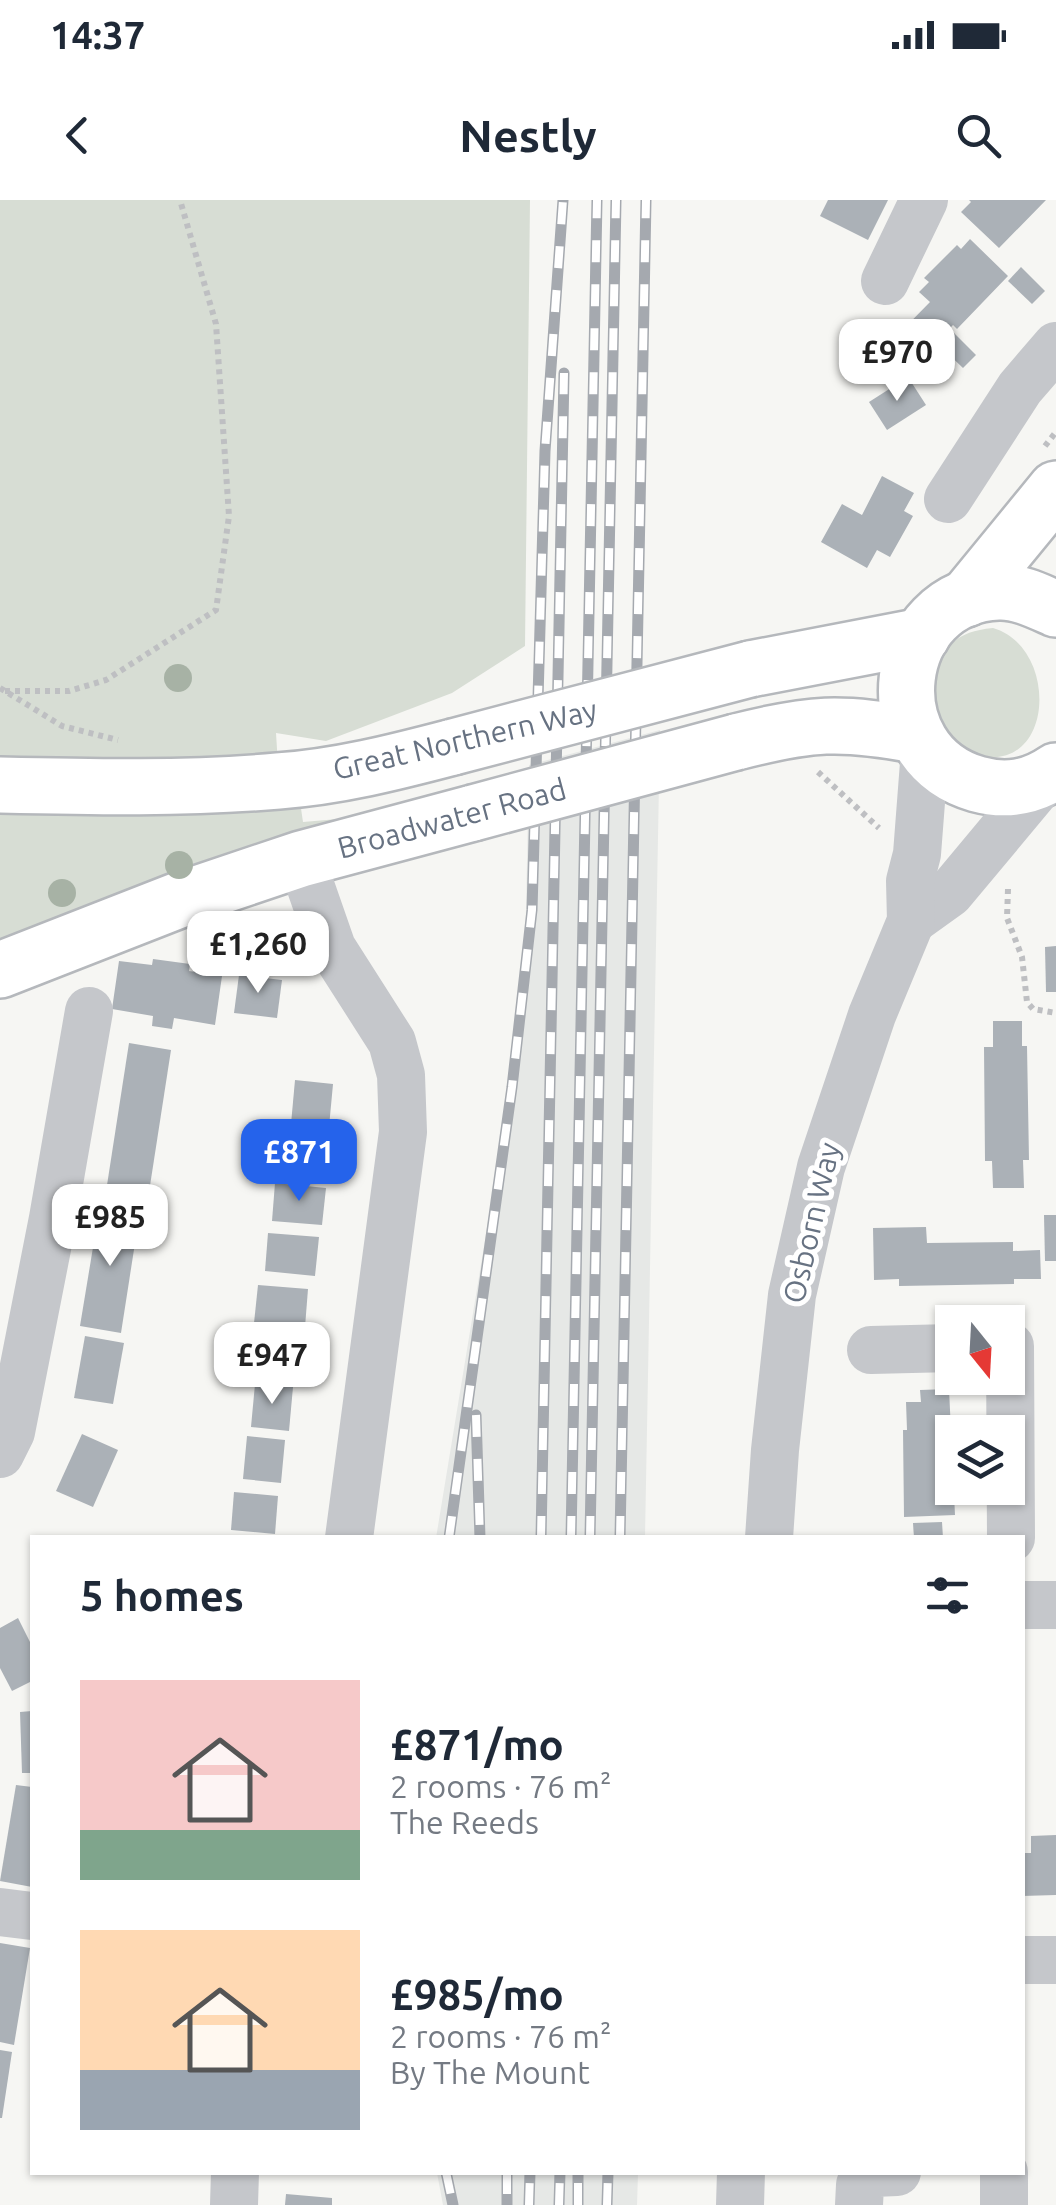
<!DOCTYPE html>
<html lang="en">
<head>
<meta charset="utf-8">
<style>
	body { margin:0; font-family:Ubuntu,sans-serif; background:#f2f2f3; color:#1f2937; height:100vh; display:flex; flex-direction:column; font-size:38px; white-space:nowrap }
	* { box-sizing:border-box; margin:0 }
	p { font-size:32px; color:#747a83 }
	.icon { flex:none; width:55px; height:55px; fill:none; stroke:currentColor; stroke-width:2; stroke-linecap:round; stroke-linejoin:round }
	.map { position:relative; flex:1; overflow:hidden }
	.side { position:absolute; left:30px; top:1335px; width:995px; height:640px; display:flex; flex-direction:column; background:#fff; border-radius:0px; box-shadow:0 2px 8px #0004 }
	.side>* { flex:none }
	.needle { width:65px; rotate:162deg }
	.tools { position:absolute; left:935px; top:1105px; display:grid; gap:20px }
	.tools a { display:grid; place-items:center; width:90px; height:90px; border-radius:0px; background:#fff; box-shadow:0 2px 8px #0004; font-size:50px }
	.price { position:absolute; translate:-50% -85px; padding:0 22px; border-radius:20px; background:#fff; color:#222; font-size:32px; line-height:65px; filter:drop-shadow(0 2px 5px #0008) }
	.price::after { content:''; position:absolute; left:50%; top:60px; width:30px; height:22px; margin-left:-15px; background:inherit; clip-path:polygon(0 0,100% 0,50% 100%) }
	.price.on { background:#2563eb; color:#fff }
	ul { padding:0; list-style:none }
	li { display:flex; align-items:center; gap:30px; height:250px; padding:0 50px }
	li span { display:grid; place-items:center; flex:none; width:280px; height:200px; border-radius:0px; color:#555 }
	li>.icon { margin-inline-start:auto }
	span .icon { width:120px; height:120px; fill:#fffc; stroke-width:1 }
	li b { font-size:42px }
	h2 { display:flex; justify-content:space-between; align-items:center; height:120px; padding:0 50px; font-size:42px }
	.status { display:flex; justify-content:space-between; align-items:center; height:70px; padding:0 50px; background:#fff; direction:ltr }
	.status svg { height:28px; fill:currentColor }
	header { display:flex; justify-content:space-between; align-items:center; height:130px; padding:0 50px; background:#fff; font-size:45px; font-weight:700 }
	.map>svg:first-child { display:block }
	.built { fill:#e6e8e6 }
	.green { fill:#d7ddd4 }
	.building { fill:#abb1b7 }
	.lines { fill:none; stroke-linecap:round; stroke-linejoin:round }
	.major-casing { stroke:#b5b8bc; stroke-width:60 }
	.path { stroke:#bebfc2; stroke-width:6; stroke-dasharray:5 5; stroke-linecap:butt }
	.minor { stroke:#c5c7cb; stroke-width:48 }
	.major { stroke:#fff; stroke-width:55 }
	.rail-casing { stroke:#a5a9af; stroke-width:11 }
	.rail { stroke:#fff; stroke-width:8; stroke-dasharray:22; stroke-linecap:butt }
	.major-bridge-casing { stroke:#b5b8bc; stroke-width:60; stroke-linecap:butt }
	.major-bridge { stroke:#fff; stroke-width:55 }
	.tree { fill:#a7b2a5 }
	.labels { text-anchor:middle; stroke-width:10; stroke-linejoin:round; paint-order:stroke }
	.street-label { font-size:30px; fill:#677282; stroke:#fff }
</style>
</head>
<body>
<div class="status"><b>14:37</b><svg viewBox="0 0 49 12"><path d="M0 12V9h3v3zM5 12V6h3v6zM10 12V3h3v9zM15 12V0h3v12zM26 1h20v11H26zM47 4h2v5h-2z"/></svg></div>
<header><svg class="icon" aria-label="back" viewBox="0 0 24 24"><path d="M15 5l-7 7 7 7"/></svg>Nestly<svg class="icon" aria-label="search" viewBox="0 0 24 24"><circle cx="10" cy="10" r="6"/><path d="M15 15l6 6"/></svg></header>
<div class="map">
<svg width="1056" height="2005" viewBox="0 0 1056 2005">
	<rect width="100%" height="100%" fill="#f6f6f3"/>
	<g class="built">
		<path d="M660,530L645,1337L436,1338L524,803L529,565Z"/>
		<path d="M437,1973H638L637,2005H443Z"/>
	</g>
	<g class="green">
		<path d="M0,0H530L525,446L452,493L326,541L276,533L278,565L0,567Z"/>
		<path d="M993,428C1056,446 1056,564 986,557C972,556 956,543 943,537L928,475C949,445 954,432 993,428Z"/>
		<path d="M299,595L303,622L338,619L340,626L0,741V606Z"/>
	</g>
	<g class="building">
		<path d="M828,0H888L868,40L820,16Z"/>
		<path d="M969,0H1046L999,48L961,12L971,2Z"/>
		<path d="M970,39L1008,76L957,129L953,125L899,180L876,157L930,102L919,92L929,82L924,78L957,45L961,49Z"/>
		<path d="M1021,67L1045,91L1032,104L1008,81Z"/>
		<path d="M952,131L976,155L963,168L939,145Z"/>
		<path d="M908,177L926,205L887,230L869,202Z"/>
		<path d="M882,276L914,293L904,311L913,316L890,357L877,350L867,368L821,342L842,304L862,315Z"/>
		<path d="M1056,746V792H1046L1045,747Z"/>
		<path d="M153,759L190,764L189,771L222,776L215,825L174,818L172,829L152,826L153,816L112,809L119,761L152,765Z"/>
		<path d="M239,775L282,780L277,818L234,813Z"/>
		<path d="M993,821H1022V846H1027L1029,960H1023L1024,988H993L992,961H985L984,847H993Z"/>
		<path d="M129,843L171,850L147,1005L105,998Z"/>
		<path d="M295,880L333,884L329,927L291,924Z"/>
		<path d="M280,936L330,941L327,979L276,974Z"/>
		<path d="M275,983L326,988L322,1025L272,1021Z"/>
		<path d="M100,1005L140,1011L121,1133L80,1126Z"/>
		<path d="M1044,1015H1056V1061H1045Z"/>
		<path d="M926,1027L927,1043L1013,1042V1051L1040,1050L1041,1079H1014V1084L899,1086V1079L874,1080L873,1028Z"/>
		<path d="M268,1033L319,1037L315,1076L265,1071Z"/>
		<path d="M258,1085L308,1089L305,1127L254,1123Z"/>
		<path d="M256,1135L307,1140L303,1178L253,1174Z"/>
		<path d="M85,1136L124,1143L113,1204L74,1198Z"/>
		<path d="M255,1184L293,1187L289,1231L251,1227Z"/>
		<path d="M949,1189L955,1315L904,1317L903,1230H907L906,1202H921L920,1190Z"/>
		<path d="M82,1234L118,1250L93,1307L56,1291Z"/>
		<path d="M247,1236L285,1240L281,1283L243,1279Z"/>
		<path d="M234,1292L278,1296L275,1334L231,1330Z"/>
		<path d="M942,1322L943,1338H914L913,1323Z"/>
		<path d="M18,1418L32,1446V1481L12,1491L0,1468V1428Z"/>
		<path d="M32,1511V1573H22L20,1512Z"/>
		<path d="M16,1585L32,1587V1687L0,1681Z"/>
		<path d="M1056,1635V1695L1022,1696V1653H1031V1636Z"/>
		<path d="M0,1743L30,1748L14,1845L0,1842Z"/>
		<path d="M0,1850L12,1852L2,1918H0Z"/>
		<path d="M286,1994L332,1998V2005H285Z"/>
	</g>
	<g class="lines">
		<g class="major-casing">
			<g id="major">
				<path d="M966,399L1056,289"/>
				<path d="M1056,409C1038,401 1018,391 998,392C890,396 871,553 977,584C1006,592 1031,588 1056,571"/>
				<path d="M750,469L922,436"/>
				<path d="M736,542C810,523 841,521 915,535"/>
				<path d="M0,585C93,587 186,589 278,581C337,577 396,562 453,547"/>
				<path d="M0,770L179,700L301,659L473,613"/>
			</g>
		</g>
		<g class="path">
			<path d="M1045,246L1056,232"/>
			<path d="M0,488L62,526L118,540"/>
			<path d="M5,491H69L106,480L216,410L229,316L216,124L180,0"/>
			<path d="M818,572L879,628"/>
			<path d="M1008,689L1007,718L1022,757L1027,802L1033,809L1056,813"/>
		</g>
		<g class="minor">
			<path d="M885,81L924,0"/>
			<path d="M948,299L1020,188L1056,146"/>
			<path d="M301,659L332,748L392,842L401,875L403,932L349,1338"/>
			<path d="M911,721L950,693L1045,579"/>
			<path d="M1008,1146H1010L1011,1338"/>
			<path d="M871,1150L952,1148"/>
			<path d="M0,1254L11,1232L53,1018L89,811"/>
			<path d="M769,1338L775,1250L792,1095L821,967L872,815L911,721L910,681L917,654L925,550"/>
			<path d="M1022,1405H1056"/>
			<path d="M0,1712L32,1716"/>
			<path d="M1022,1760H1056"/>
			<path d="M1004,1972V2005"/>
			<path d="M234,2005L235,1972"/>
			<path d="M740,2005L741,1972"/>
			<path d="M859,2005L860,1985L873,1973L897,1972"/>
		</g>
		<use href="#major" class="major"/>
		<g class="rail-casing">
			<g id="rail">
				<path d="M476,1215L480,1338"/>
				<path d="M449,1338L512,887L532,710L545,251L563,0"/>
				<path d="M541,1338L564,173"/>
				<path d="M571,1338L597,0"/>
				<path d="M590,1338L616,0"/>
				<path d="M620,1338L646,0"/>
				<path d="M446,1972L453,2005"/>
				<path d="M507,1972V2005"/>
				<path d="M529,2005L530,1972"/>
				<path d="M559,2005L560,1972"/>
				<path d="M578,2005V1972"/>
				<path d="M607,2005L608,1972"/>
			</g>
		</g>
		<use href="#rail" class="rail"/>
		<g class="major-bridge-casing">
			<g id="major-bridge">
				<path d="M453,547L750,469"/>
				<path d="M473,613L736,542"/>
			</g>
		</g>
		<use href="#major-bridge" class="major-bridge"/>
	</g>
	<g class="tree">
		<circle cx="178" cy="478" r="14"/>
		<circle cx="179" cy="665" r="14"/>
		<circle cx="62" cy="693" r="14"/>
	</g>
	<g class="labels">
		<g class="street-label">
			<text transform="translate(465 540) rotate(-13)" y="10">Great Northern Way</text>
			<text transform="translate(452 619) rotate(-15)" y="10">Broadwater Road</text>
			<text transform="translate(812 1023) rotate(-77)" y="10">Osborn Way</text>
		</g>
	</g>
</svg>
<div class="tools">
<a><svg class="needle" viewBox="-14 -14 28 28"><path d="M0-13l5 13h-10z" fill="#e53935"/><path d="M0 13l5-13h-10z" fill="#747a83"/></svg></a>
<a><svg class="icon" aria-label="layers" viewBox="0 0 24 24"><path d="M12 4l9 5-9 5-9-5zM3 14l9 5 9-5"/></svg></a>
</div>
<b class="price" style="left:897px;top:204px">£970</b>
<b class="price" style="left:258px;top:796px">£1,260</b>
<b class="price on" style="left:299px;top:1004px">£871</b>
<b class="price" style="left:110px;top:1069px">£985</b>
<b class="price" style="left:272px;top:1207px">£947</b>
<section class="side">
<h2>5 homes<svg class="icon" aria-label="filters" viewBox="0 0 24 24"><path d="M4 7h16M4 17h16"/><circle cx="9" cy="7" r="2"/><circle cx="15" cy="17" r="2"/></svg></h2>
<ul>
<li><span style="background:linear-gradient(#f6c9c9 75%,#7fa58c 0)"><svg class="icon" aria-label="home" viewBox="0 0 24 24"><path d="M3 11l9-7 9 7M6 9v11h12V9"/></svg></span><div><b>£871/mo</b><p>2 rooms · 76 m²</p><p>The Reeds</p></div></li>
<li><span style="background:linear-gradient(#ffd9b3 70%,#9aa5b1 0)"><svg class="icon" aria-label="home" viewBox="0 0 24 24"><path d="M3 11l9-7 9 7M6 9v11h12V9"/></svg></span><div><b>£985/mo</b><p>2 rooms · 76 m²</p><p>By The Mount</p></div></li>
</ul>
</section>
</div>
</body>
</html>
